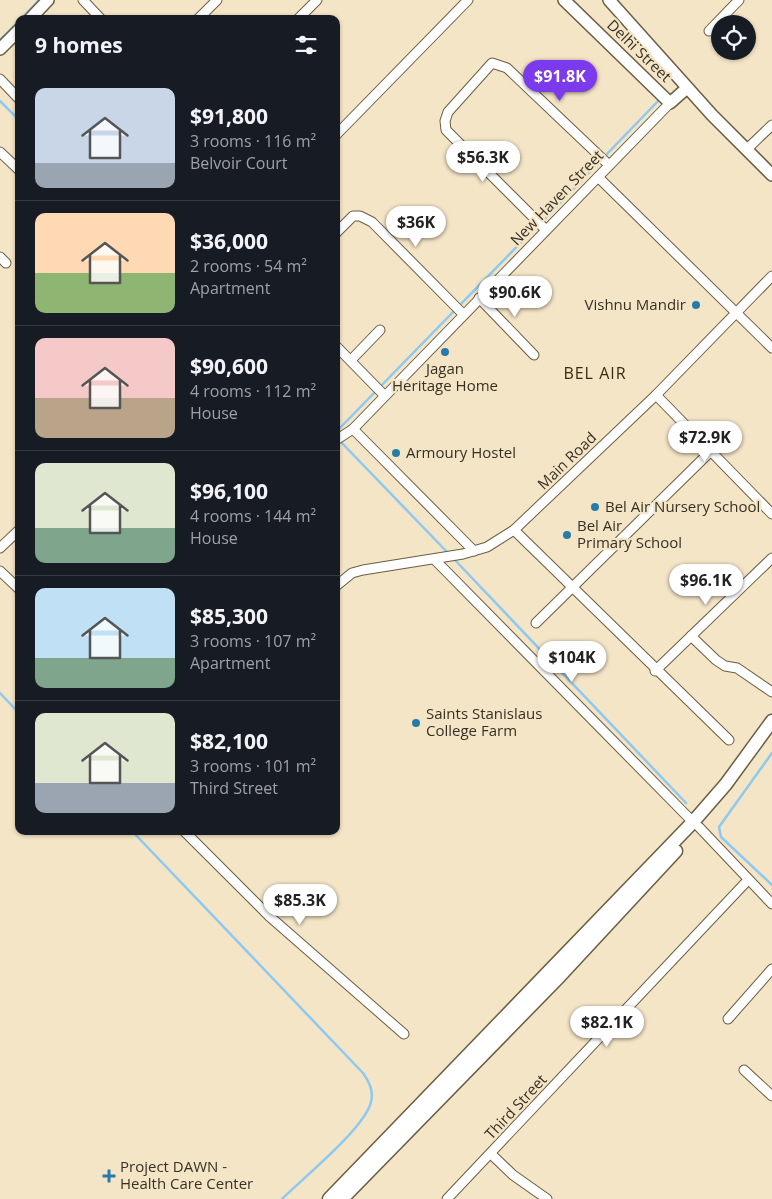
<!DOCTYPE html>
<html lang="en">
<head>
<meta charset="utf-8">
<style>
	body { margin:0; font-family:"Open Sans",sans-serif; background:#242831; color:#f1f3f6; height:100vh; display:flex; flex-direction:column; font-size:19px; white-space:nowrap }
	* { box-sizing:border-box; margin:0 }
	p { font-size:16px; color:#9ea1a6 }
	.icon { flex:none; width:28px; height:28px; fill:none; stroke:currentColor; stroke-width:2; stroke-linecap:round; stroke-linejoin:round }
	.map { position:relative; flex:1; overflow:hidden }
	.side { position:absolute; left:15px; top:15px; width:325px; height:820px; display:flex; flex-direction:column; background:#171b24; border-radius:10px; box-shadow:0 1px 4px #0004 }
	.side>* { flex:none }
	.buttons { position:absolute; left:711px; top:15px; display:grid; gap:10px }
	.buttons a { display:grid; place-items:center; width:45px; height:45px; border-radius:50%; background:#171b24; box-shadow:0 1px 4px #0004; font-size:25px }
	.price { position:absolute; translate:-50% -42px; padding:0 11px; border-radius:18px; background:#fff; color:#222; font-size:16px; line-height:32px; filter:drop-shadow(0 1px 2px #0008) }
	.price::after { content:''; position:absolute; left:50%; top:30px; width:15px; height:11px; margin-left:-8px; background:inherit; clip-path:polygon(0 0,100% 0,50% 100%) }
	.price.active { background:#7c3aed; color:#fff }
	ul { padding:0; list-style:none }
	li { display:flex; align-items:center; gap:15px; height:125px; padding:0 20px }
	li+li { border-top:1px solid #363941 }
	li span { display:grid; place-items:center; flex:none; width:140px; height:100px; border-radius:10px; color:#555 }
	li>.icon { margin-inline-start:auto }
	span .icon { width:60px; height:60px; fill:#fffc; stroke-width:1 }
	li b { font-size:21px }
	h2 { display:flex; justify-content:space-between; align-items:center; height:60px; padding:0 20px; font-size:21px }
	.map>svg:first-child { display:block }
	.lines { fill:none; stroke-linecap:round; stroke-linejoin:round }
	.stream { stroke:#8dc9f0; stroke-width:2.5 }
	.minor-casing { stroke:#6a5d42; stroke-width:11 }
	.tertiary-casing { stroke:#6a5d42; stroke-width:14 }
	.secondary-casing { stroke:#6a5d42; stroke-width:15 }
	.minor { stroke:#fff; stroke-width:9 }
	.tertiary { stroke:#fff; stroke-width:11 }
	.secondary { stroke:#fff; stroke-width:12 }
	.poi-dot { fill:#257baa; stroke:#f5e5c7; stroke-width:2 }
	.labels { text-anchor:middle; stroke-width:4.5; stroke-linejoin:round; paint-order:stroke }
	.street-label { font-size:15px; fill:#373125; stroke:#f5e5c7 }
	.poi-label { font-size:15px; fill:#373125; stroke:#f5e5c7; text-anchor:start }
	.neighbourhood-label { font-size:16px; letter-spacing:1px; fill:#382b12; stroke:#f5e5c7 }
</style>
</head>
<body>
<div class="map">
<svg width="772" height="1199" viewBox="0 0 772 1199">
	<rect width="100%" height="100%" fill="#f5e5c7"/>
	<g class="lines">
		<g class="stream">
			<path d="M21,19L39,0"/>
			<path d="M0,40L19,21"/>
			<path d="M0,101L19,120"/>
			<path d="M604,157L661,98"/>
			<path d="M542,222L600,161"/>
			<path d="M336,432L538,225"/>
			<path d="M340,441L449,554"/>
			<path d="M453,558L686,803"/>
			<path d="M0,693L19,713"/>
			<path d="M772,753L719,827L721,837L772,885"/>
			<path d="M132,831L363,1073C369,1082 374,1091 371,1102C365,1128 303,1178 282,1199"/>
		</g>
		<g class="minor-casing">
			<g id="minor">
				<path d="M83,0L101,19"/>
				<path d="M198,19L217,0"/>
				<path d="M298,19L317,0"/>
				<path d="M709,31L739,0"/>
				<path d="M0,79L19,99"/>
				<path d="M336,135L468,0"/>
				<path d="M746,150L772,125"/>
				<path d="M0,152L19,170"/>
				<path d="M598,177L772,348"/>
				<path d="M546,230L446,130L445,121L448,112L492,63L507,68L609,165"/>
				<path d="M336,233L353,216H360L372,222L463,314"/>
				<path d="M0,257L6,263"/>
				<path d="M479,298L534,355"/>
				<path d="M336,346L384,395"/>
				<path d="M351,360L380,330"/>
				<path d="M656,395L772,514"/>
				<path d="M353,429L474,551"/>
				<path d="M336,440L353,429L670,103"/>
				<path d="M514,530L729,740"/>
				<path d="M0,548L19,530"/>
				<path d="M435,560L693,822"/>
				<path d="M0,571L19,589"/>
				<path d="M336,586L352,573L363,570L463,554L487,547L514,530L656,395L772,276"/>
				<path d="M536,623L711,451"/>
				<path d="M691,636L716,660L725,666L737,668L772,692"/>
				<path d="M655,671L772,558"/>
				<path d="M699,827L772,904"/>
				<path d="M184,831L269,916L404,1034"/>
				<path d="M728,1019L772,969"/>
				<path d="M744,1070L772,1096"/>
				<path d="M491,1154L513,1175L547,1199"/>
				<path d="M447,1199L748,880"/>
			</g>
		</g>
		<g class="tertiary-casing">
			<g id="tertiary">
				<path d="M564,0L670,103L687,88"/>
				<path d="M609,0L712,115L772,175"/>
				<path d="M30,19L48,0"/>
				<path d="M0,49L19,30"/>
			</g>
		</g>
		<g class="secondary-casing">
			<g id="secondary">
				<path d="M329,1199L693,822L726,784L772,721"/>
				<path d="M342,1199L560,976L676,851"/>
			</g>
		</g>
		<use href="#minor" class="minor"/>
		<use href="#tertiary" class="tertiary"/>
		<use href="#secondary" class="secondary"/>
	</g>
	<g class="poi-dot">
		<circle cx="696" cy="305" r="5"/>
		<circle cx="445" cy="352" r="5"/>
		<circle cx="396" cy="453" r="5"/>
		<circle cx="595" cy="507" r="5"/>
		<circle cx="567" cy="535" r="5"/>
		<circle cx="416" cy="723" r="5"/>
		<path d="M106.5 1168.5h5v5h5v5h-5v5h-5v-5h-5v-5h5z"/>
	</g>
	<g class="labels">
		<g class="street-label">
			<text transform="translate(639 51) rotate(44)" y="5">Delhi Street</text>
			<text transform="translate(557 198) rotate(-46)" y="5">New Haven Street</text>
			<text transform="translate(567 461) rotate(-44)" y="5">Main Road</text>
			<text transform="translate(516 1107) rotate(-47)" y="5">Third Street</text>
		</g>
		<g class="poi-label">
			<text x="686" y="310" text-anchor="end">Vishnu Mandir</text>
			<text x="445" y="374" text-anchor="middle">Jagan<tspan x="445" dy="17">Heritage Home</tspan></text>
			<text x="406" y="458">Armoury Hostel</text>
			<text x="605" y="512">Bel Air Nursery School</text>
			<text x="577" y="531">Bel Air<tspan x="577" dy="17">Primary School</tspan></text>
			<text x="426" y="719">Saints Stanislaus<tspan x="426" dy="17">College Farm</tspan></text>
			<text x="120" y="1172">Project DAWN -<tspan x="120" dy="17">Health Care Center</tspan></text>
		</g>
		<g class="neighbourhood-label">
			<text x="595" y="379">BEL AIR</text>
		</g>
	</g>
</svg>
<div class="buttons">
<a><svg class="icon" aria-label="locate" viewBox="0 0 24 24"><circle cx="12" cy="12" r="6"/><path d="M12 2v4M12 18v4M2 12h4M18 12h4"/></svg></a>
</div>
<b class="price active" style="left:560px;top:102px">$91.8K</b>
<b class="price" style="left:483px;top:183px">$56.3K</b>
<b class="price" style="left:416px;top:248px">$36K</b>
<b class="price" style="left:515px;top:318px">$90.6K</b>
<b class="price" style="left:705px;top:463px">$72.9K</b>
<b class="price" style="left:706px;top:606px">$96.1K</b>
<b class="price" style="left:572px;top:683px">$104K</b>
<b class="price" style="left:300px;top:926px">$85.3K</b>
<b class="price" style="left:607px;top:1048px">$82.1K</b>
<section class="side">
<h2>9 homes<svg class="icon" aria-label="filters" viewBox="0 0 24 24"><path d="M4 7h16M4 17h16"/><circle cx="9" cy="7" r="2"/><circle cx="15" cy="17" r="2"/></svg></h2>
<ul>
<li><span style="background:linear-gradient(#c9d6e8 75%,#9aa5b1 0)"><svg class="icon" aria-label="home" viewBox="0 0 24 24"><path d="M3 11l9-7 9 7M6 9v11h12V9"/></svg></span><div><b>$91,800</b><p>3 rooms · 116 m²</p><p>Belvoir Court</p></div></li>
<li><span style="background:linear-gradient(#ffd9b3 60%,#8fb573 0)"><svg class="icon" aria-label="home" viewBox="0 0 24 24"><path d="M3 11l9-7 9 7M6 9v11h12V9"/></svg></span><div><b>$36,000</b><p>2 rooms · 54 m²</p><p>Apartment</p></div></li>
<li><span style="background:linear-gradient(#f6c9c9 60%,#b9a48a 0)"><svg class="icon" aria-label="home" viewBox="0 0 24 24"><path d="M3 11l9-7 9 7M6 9v11h12V9"/></svg></span><div><b>$90,600</b><p>4 rooms · 112 m²</p><p>House</p></div></li>
<li><span style="background:linear-gradient(#dfe7d0 65%,#7fa58c 0)"><svg class="icon" aria-label="home" viewBox="0 0 24 24"><path d="M3 11l9-7 9 7M6 9v11h12V9"/></svg></span><div><b>$96,100</b><p>4 rooms · 144 m²</p><p>House</p></div></li>
<li><span style="background:linear-gradient(#bfe0f5 70%,#7fa58c 0)"><svg class="icon" aria-label="home" viewBox="0 0 24 24"><path d="M3 11l9-7 9 7M6 9v11h12V9"/></svg></span><div><b>$85,300</b><p>3 rooms · 107 m²</p><p>Apartment</p></div></li>
<li><span style="background:linear-gradient(#dfe7d0 70%,#9aa5b1 0)"><svg class="icon" aria-label="home" viewBox="0 0 24 24"><path d="M3 11l9-7 9 7M6 9v11h12V9"/></svg></span><div><b>$82,100</b><p>3 rooms · 101 m²</p><p>Third Street</p></div></li>
</ul>
</section>
</div>
</body>
</html>
